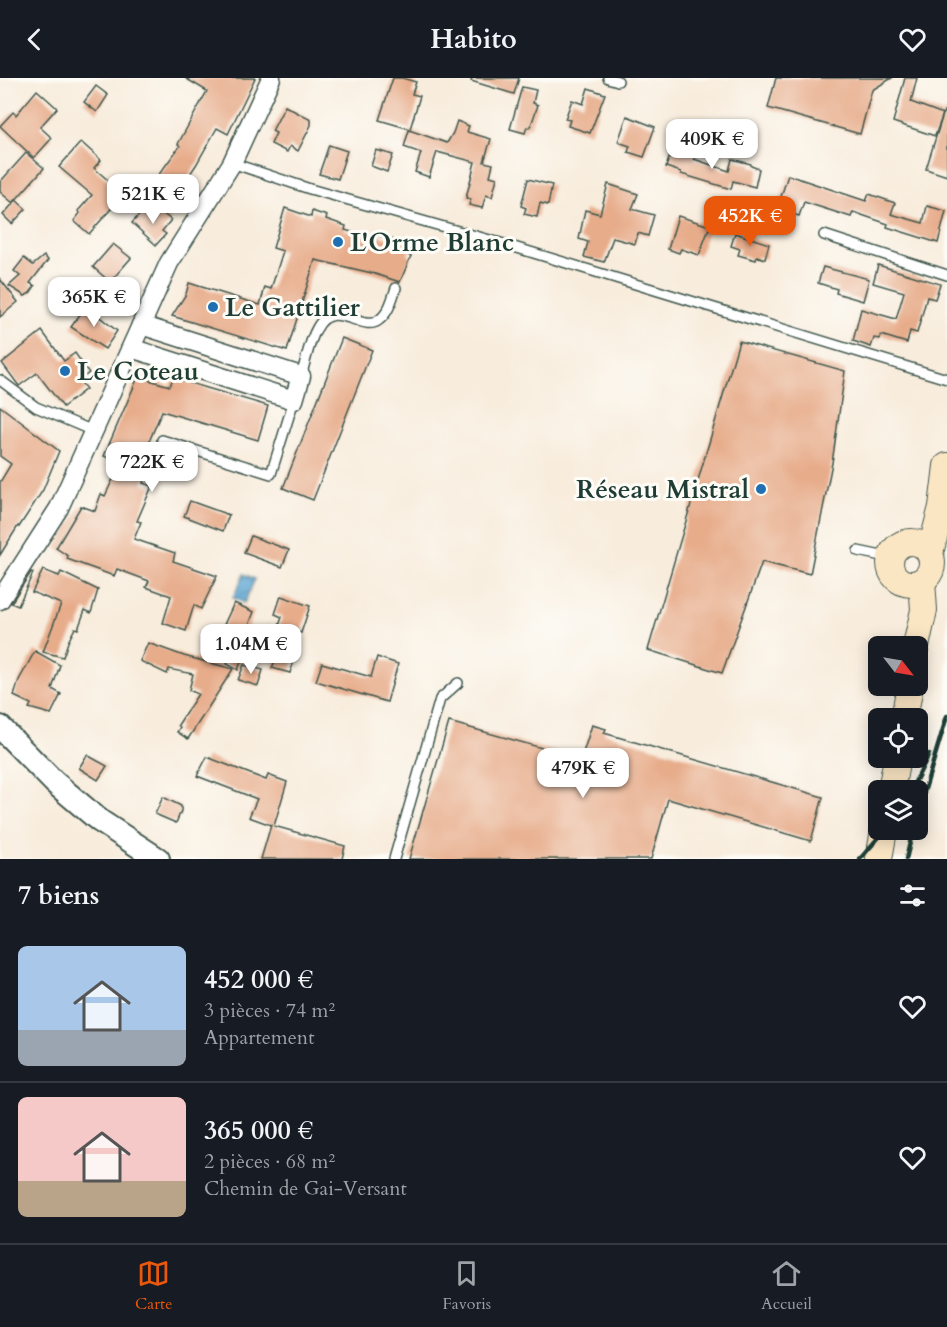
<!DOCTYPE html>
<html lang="fr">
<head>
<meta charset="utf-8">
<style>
	body { margin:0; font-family:Cardo,serif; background:#20242c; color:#f1f3f6; height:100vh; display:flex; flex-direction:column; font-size:22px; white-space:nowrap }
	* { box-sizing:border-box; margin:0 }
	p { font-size:20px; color:#9ea1a6 }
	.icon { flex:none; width:33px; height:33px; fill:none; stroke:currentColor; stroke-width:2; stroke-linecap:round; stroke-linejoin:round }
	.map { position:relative; height:781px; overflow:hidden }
	.panel { display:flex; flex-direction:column; background:#171b24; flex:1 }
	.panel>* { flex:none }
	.needle { width:39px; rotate:121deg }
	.fabs { position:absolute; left:868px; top:558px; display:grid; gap:12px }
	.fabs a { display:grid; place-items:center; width:60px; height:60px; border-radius:9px; background:#171b24; box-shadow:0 3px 15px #0003; font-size:30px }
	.price { position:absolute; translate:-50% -51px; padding:0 14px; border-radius:12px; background:#fff; color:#222; font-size:20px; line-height:39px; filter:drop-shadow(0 2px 3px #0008) }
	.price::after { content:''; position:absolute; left:50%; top:36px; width:18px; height:14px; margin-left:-9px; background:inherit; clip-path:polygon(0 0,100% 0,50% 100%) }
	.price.selected { background:#ea580c; color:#fff }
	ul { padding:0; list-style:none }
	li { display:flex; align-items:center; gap:18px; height:150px; padding:0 18px }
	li+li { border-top:2px solid #363941 }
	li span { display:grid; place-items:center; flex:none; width:168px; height:120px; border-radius:9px; color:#555 }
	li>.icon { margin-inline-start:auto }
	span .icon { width:72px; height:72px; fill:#fffc; stroke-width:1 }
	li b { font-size:26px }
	h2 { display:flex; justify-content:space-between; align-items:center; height:72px; padding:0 18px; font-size:26px }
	header { display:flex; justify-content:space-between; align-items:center; height:78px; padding:0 18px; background:#171b24; font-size:27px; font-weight:700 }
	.tab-bar { display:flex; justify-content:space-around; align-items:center; height:84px; border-top:2px solid #363941; background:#171b24; font-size:16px; color:#9ea1a6 }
	.tab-bar a { display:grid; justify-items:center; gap:3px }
	.tab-bar .selected { color:#ea580c }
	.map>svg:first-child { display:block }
	.water { fill:url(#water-waves); stroke:#3c7083; stroke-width:1.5 }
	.building { fill:#e7ac8a }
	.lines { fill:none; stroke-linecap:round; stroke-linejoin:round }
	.service-casing { stroke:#40574d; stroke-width:12 }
	.minor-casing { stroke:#40574d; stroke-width:21 }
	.tertiary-casing { stroke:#40574d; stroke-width:26 }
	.secondary-casing { stroke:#40574d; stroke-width:28 }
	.service { stroke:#fff; stroke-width:9 }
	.minor { stroke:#fff; stroke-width:18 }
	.tertiary { stroke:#fff; stroke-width:22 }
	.secondary { stroke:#fbe6c4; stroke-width:26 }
	.rail { stroke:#1f3d34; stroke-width:4.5 }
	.poi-dot { fill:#1f6fb2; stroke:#fdfcf7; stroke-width:2 }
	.labels { text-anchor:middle; stroke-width:6; stroke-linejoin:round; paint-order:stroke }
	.poi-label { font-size:26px; font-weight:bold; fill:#1f3d34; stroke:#fdfcf7; text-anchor:start }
</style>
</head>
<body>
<header><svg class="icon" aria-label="back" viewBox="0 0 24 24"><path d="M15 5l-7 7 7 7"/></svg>Habito<svg class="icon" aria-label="heart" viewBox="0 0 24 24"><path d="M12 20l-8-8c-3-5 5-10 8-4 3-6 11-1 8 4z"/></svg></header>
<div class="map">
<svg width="947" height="781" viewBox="0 0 947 781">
	<defs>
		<pattern id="water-waves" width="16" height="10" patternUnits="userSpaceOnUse" patternTransform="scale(1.5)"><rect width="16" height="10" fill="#5aa4d2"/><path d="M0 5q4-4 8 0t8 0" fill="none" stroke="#4a87ab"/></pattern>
	</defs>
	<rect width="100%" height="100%" fill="#fdfcf7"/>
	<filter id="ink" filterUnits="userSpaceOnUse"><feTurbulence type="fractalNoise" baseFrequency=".0167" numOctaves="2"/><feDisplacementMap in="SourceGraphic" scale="12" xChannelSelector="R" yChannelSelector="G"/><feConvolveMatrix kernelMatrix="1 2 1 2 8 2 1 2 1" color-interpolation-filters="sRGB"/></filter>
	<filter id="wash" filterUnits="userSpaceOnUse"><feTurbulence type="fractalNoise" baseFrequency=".008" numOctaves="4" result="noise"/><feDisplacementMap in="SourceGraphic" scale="24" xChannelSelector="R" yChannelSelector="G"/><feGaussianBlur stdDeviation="1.35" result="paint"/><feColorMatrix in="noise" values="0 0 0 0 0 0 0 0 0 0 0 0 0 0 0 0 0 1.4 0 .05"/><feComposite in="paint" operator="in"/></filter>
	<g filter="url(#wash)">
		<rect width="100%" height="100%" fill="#f8ecdc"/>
		<path class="water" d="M244,496L255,501L244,525L233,520Z"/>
		<g id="blocks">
			<g class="building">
				<path d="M185,0H255L228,56L217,50L196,87L178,114L157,99L180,68L178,66L207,13Z"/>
				<path d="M393,0H402L416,4L412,16L420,18L410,51L379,42Z"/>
				<path d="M472,0H519L514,16L471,3Z"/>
				<path d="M776,0H892L872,12L860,56L768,30Z"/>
				<path d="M905,0H917L911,24L943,36L935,58L893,44Z"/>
				<path d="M96,8L108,17L97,34L84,24Z"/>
				<path d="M522,9L536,12L533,25L538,27L530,50L527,49L525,55L510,51Z"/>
				<path d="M588,10L605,16L590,55L568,48L570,42L565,41L572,22L583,26Z"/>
				<path d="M37,12L57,30L40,49L52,60L34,80L0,48L13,34L16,37Z"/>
				<path d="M285,28L311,42V47L298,73L290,68L287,74L271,66L276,55L272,53Z"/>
				<path d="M944,33L947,34V98L926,91Z"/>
				<path d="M627,38L655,49L644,79L628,74L630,68L618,64Z"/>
				<path d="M457,43L469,48L467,54L491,61L484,84L493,86L490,98L497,100L492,119L486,117L482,130L469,127L471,121L466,120L475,84L437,74L429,99L415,94L421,75L404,69L409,52L447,65L453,55Z"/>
				<path d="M81,64L101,82L94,90L124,116L89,156L74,143L80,135L78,133L92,117L59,89Z"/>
				<path d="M329,67L347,73L338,101L319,96Z"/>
				<path d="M673,69L689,74L695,78L694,81L729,93L732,81L751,86V88L759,91L755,109L733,103L731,111L681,96V94L666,89Z"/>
				<path d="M376,72L393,77L387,94L371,88Z"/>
				<path d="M26,75L44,90L13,125L0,114V104Z"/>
				<path d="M788,97L866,123L869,116L895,125L891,136L923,145L927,128L946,133L938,165L887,149L888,146L853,134L851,139L804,124L799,138L777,131Z"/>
				<path d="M528,101L552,107L548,127L540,125L537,139L524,136L526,130L521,128Z"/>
				<path d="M608,106L638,116L632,131L654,137L648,158L638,155L635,166L613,160L604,184L584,179L588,164L579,161L585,132L600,136Z"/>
				<path d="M16,122L26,131L12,146L3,137Z"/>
				<path d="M155,129L171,142L162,153L166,156L156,167L132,145L141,135L146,140Z"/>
				<path d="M285,130L311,139L312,133L327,138L326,141L346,148L345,152L375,161L377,157L411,167L408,177L411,178L400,204L372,195L315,182L287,273L172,238L186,216L189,205L260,227L265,209L271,211L283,173L273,170Z"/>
				<path d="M678,138L710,148L699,177L681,171L679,175L668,171Z"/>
				<path d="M735,155L769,166L765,181L757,178L756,182L738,177L740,171L731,168Z"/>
				<path d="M113,166L131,180L110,204L93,189Z"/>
				<path d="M44,178L48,182L30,205L35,208L30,215L25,218L9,208L20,198L14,193L24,180L33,187Z"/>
				<path d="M878,187L940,206L935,221L927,219L917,255L910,253L907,265L881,257L880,261L874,260L871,269L853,263L861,231L896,241L904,214L873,205Z"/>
				<path d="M823,189L869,201L863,223L836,215L837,211L818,205Z"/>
				<path d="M0,201L18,224L0,239Z"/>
				<path d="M86,228L117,253L105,271L71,249Z"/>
				<path d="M42,253L64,283L75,275L89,295L79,302L86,311L63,329L37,295L19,308L2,285Z"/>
				<path d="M342,260L372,272L313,422L283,410Z"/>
				<path d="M739,263L845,293L832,385L810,496L762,484L722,595L648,572Z"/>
				<path d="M138,299L170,308L173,300L268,328L258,362L162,333L143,378L151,382L143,405L152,408L137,443L141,444L134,461L175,475L173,483L217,498L201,531L194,527L186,553L163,545L171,518L146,509L149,503L117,491L114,498L67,481L68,478L56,470L81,428L95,433L101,416L105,418L121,384L104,378Z"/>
				<path d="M0,328L59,373L43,412L19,449L18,448L0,477V404L11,386L0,378Z"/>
				<path d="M190,423L229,437L223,453L184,438Z"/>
				<path d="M251,458L289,472L282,489L244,475Z"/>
				<path d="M43,492L59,498L61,494L98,512L91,535L85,532L78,551L75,550L68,564L63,579L43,574L61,526L32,514Z"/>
				<path d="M31,494L33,495L18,528L11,525Z"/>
				<path d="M281,518L310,528L301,555L279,548L282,539L275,536Z"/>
				<path d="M234,525L254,534L243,562L221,553Z"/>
				<path d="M148,565L184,578L233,591L188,661L177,654L180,649L178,647L198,616L189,612L193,596L169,591L167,596L140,583Z"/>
				<path d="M35,573L60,587L52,611L61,616L51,636L29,630L31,626L14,618L19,602Z"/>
				<path d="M231,574L243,578L238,592L227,586Z"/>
				<path d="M277,578L294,583L290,595L272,590Z"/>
				<path d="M377,579L398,586L387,624L316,603L322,585L371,599Z"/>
				<path d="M244,587L263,592L258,608L238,602Z"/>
				<path d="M449,644L581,681L592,647L606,651L604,655L823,719L811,763L668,721L651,781H409Z"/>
				<path d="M87,677L107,688L98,702L79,690Z"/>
				<path d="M207,679L266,702L268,697L287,704L274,748L345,768L342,781H261L271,747L249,739L257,721L197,698Z"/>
				<path d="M163,719L181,728V733L176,745L155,736Z"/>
			</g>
		</g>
	</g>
	<g filter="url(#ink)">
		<use href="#blocks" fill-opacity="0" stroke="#40574d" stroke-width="1.5"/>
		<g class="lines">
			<g class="service-casing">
				<g id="service">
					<path d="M608,0L618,3"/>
					<path d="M232,85L310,111L504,166L947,301"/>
					<path d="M824,157L947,197"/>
					<path d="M301,298C306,283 309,263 317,250C334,219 363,256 379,242C389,235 392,221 396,210"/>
					<path d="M0,302L36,329L93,353"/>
					<path d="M162,362L271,396L294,322"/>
					<path d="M858,473L891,480"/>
					<path d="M394,781L440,621L458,605"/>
				</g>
			</g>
			<g class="minor-casing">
				<g id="minor">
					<path d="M131,270L294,322L301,298L141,247"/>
					<path d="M0,522L59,430L169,185L232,85L271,0"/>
				</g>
			</g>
			<g class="tertiary-casing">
				<path id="tertiary" d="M0,649L54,704L100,743L158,781"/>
			</g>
			<g class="secondary-casing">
				<g id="secondary">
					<circle cx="911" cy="485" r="21"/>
					<path d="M930,475L942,429L947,388"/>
					<path d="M916,568L924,532L922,503"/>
					<path d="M904,640L910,608"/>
					<path d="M891,712L897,680"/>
					<path d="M879,781L884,752"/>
				</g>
			</g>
			<use href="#service" class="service"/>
			<use href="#minor" class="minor"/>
			<use href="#tertiary" class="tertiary"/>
			<use href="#secondary" class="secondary"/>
			<g class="rail">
				<path d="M911,712L929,676"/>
				<path d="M918,734L947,638"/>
				<path d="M860,781L885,752"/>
				<path d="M906,781L913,752"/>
			</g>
		</g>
	</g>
	<g class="poi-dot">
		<circle cx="338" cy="164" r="6"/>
		<circle cx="213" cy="229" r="6"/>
		<circle cx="65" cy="293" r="6"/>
		<circle cx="761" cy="411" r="6"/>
	</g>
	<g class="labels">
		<g class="poi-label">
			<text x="350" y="173">L'Orme Blanc</text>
			<text x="225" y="238">Le Gattilier</text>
			<text x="77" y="302">Le Coteau</text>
			<text x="749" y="420" text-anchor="end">Réseau Mistral</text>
		</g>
	</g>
</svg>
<div class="fabs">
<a><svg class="needle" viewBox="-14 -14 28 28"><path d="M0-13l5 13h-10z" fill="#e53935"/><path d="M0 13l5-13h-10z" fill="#9ea1a6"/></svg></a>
<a><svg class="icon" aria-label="locate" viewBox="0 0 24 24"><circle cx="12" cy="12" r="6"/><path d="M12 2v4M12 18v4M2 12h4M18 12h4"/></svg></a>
<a><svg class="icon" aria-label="layers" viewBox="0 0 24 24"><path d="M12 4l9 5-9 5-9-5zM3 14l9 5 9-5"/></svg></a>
</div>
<b class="price" style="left:712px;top:92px">409K €</b>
<b class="price" style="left:153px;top:147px">521K €</b>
<b class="price selected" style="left:750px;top:169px">452K €</b>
<b class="price" style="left:94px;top:250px">365K €</b>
<b class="price" style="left:152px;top:415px">722K €</b>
<b class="price" style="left:251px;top:597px">1.04M €</b>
<b class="price" style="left:583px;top:721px">479K €</b>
</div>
<section class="panel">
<h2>7 biens<svg class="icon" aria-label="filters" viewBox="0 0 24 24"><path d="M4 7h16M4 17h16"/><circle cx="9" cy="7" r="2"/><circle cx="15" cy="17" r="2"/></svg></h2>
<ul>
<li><span style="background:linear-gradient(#a9c7e8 70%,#9aa5b1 0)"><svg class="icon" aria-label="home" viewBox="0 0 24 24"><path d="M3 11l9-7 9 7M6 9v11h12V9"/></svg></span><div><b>452 000 €</b><p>3 pièces · 74 m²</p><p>Appartement</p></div><svg class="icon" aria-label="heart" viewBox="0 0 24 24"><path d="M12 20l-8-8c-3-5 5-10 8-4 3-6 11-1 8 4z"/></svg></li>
<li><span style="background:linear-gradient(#f6c9c9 70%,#b9a48a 0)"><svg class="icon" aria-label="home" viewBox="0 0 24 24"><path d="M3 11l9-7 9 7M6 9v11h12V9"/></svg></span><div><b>365 000 €</b><p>2 pièces · 68 m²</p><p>Chemin de Gai-Versant</p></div><svg class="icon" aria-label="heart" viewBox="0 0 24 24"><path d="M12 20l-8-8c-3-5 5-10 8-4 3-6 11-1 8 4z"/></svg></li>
</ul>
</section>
<nav class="tab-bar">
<a class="selected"><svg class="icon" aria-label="map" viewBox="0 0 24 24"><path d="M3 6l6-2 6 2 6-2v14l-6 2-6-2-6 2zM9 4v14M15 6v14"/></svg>Carte</a>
<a><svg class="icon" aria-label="saved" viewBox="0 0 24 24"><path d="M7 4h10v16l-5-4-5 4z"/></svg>Favoris</a>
<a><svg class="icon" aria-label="home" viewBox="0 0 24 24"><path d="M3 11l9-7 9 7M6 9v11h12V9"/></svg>Accueil</a>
</nav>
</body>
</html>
